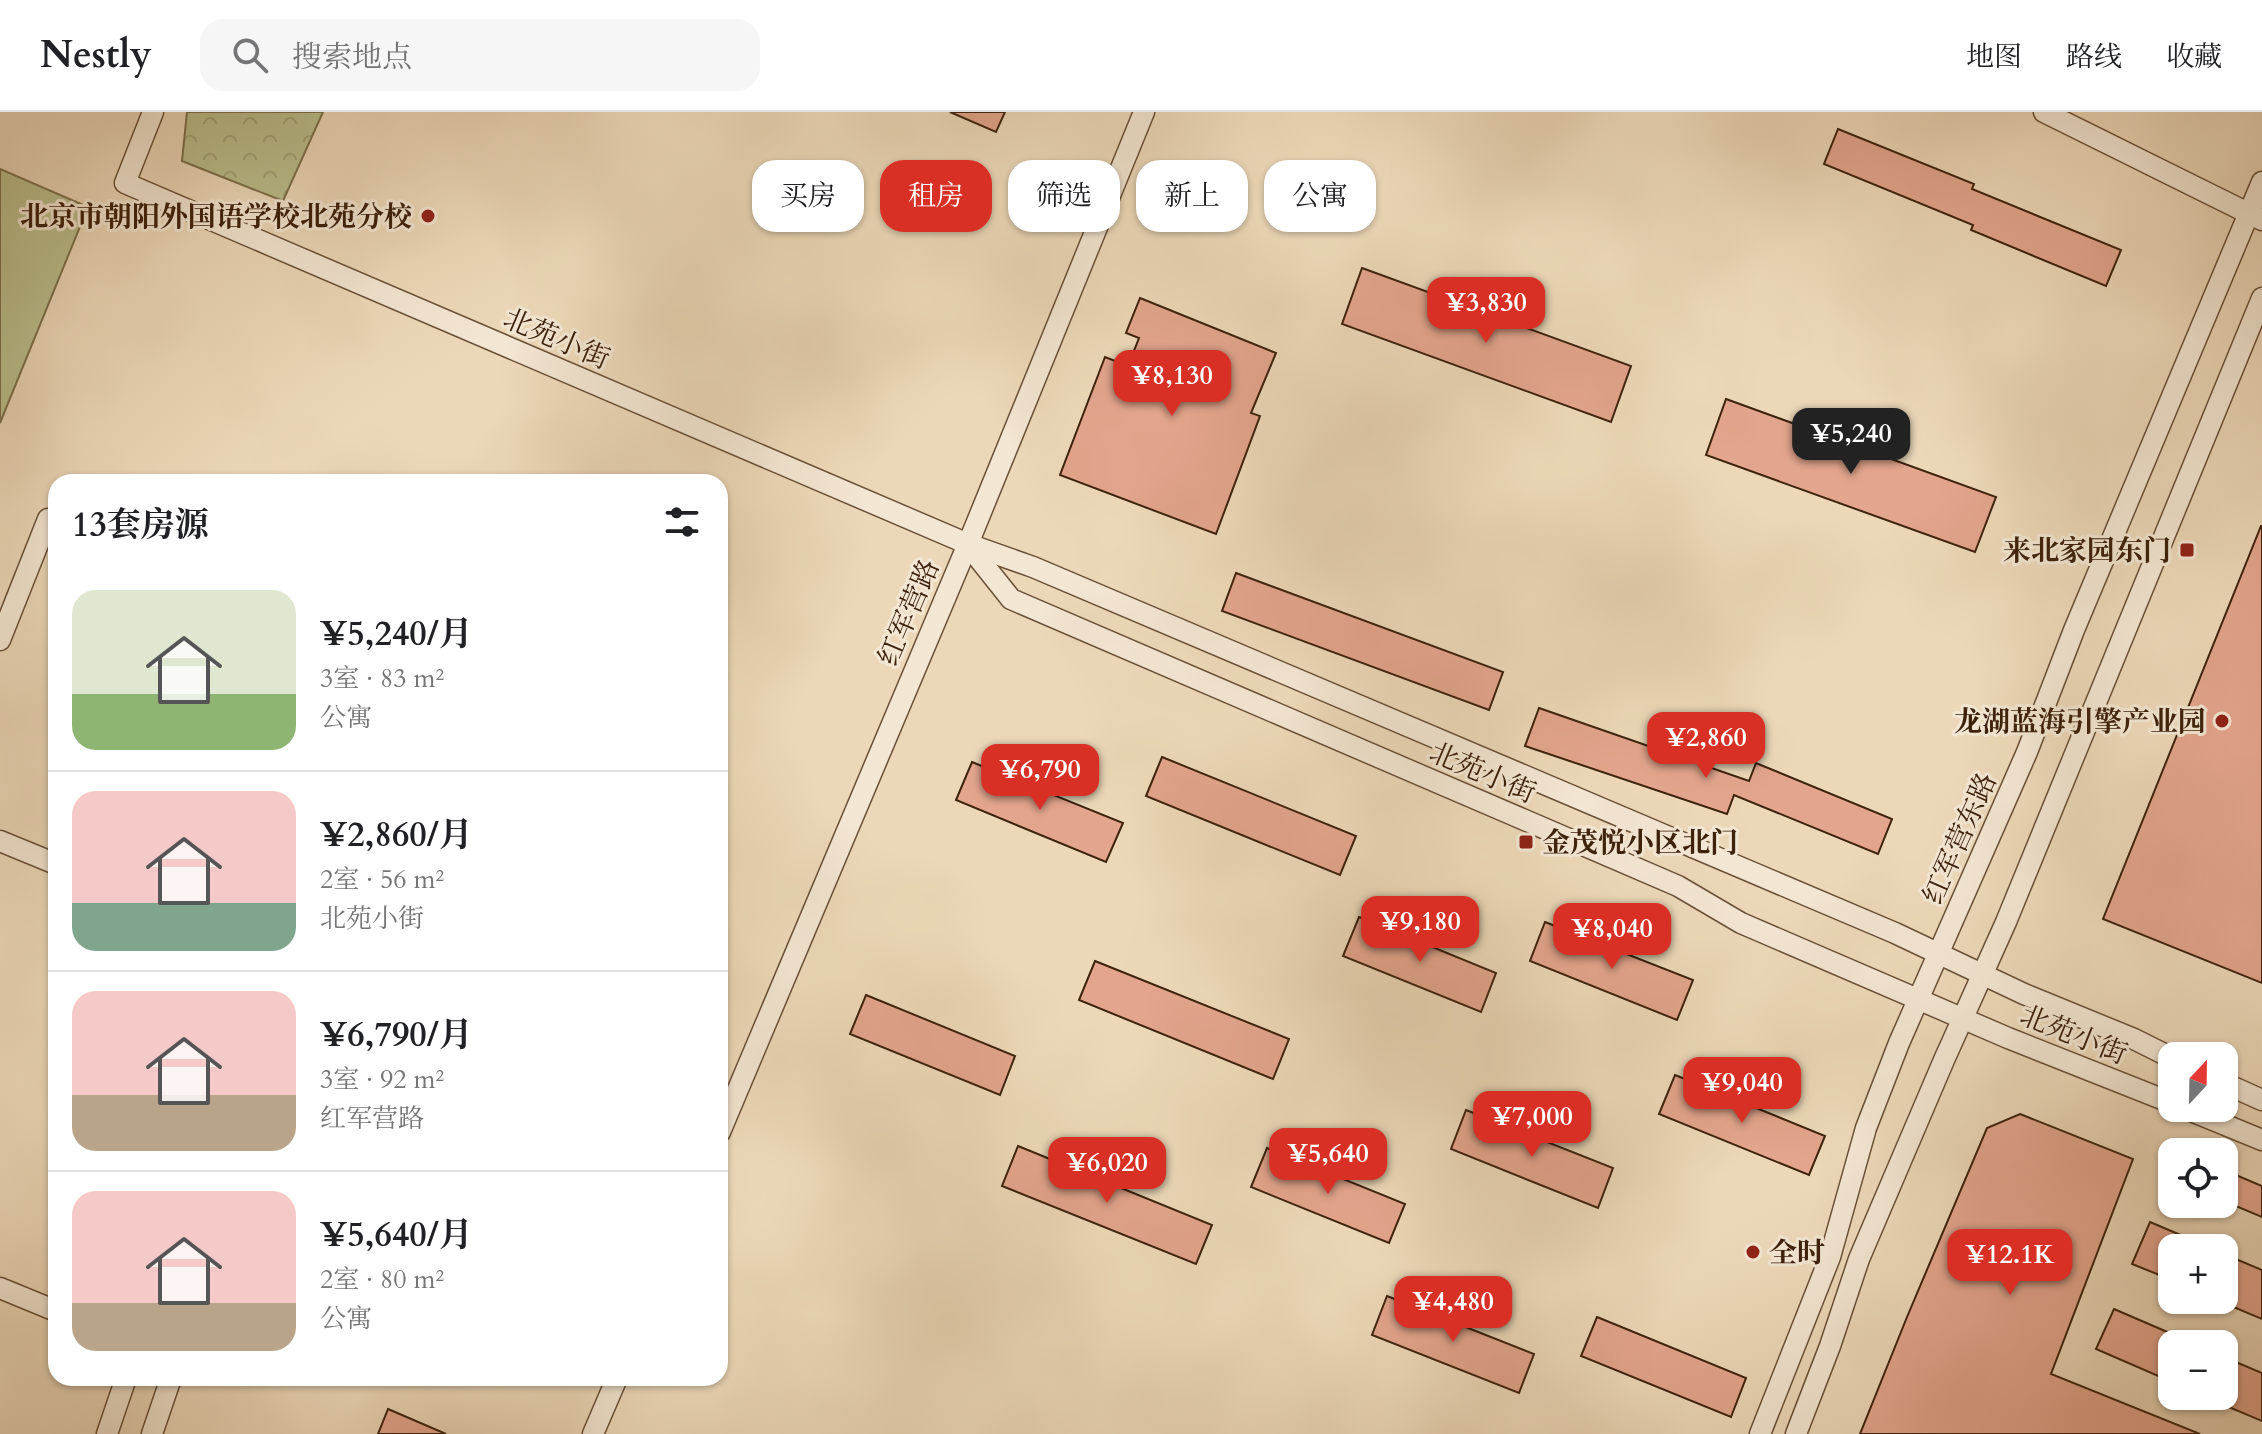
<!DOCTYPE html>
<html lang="zh">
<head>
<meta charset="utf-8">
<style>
	body { margin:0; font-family:Cardo,"Noto Serif SC",serif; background:#f6f6f6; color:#202124; height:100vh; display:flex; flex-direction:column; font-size:30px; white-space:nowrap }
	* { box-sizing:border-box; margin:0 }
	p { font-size:26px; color:#757577 }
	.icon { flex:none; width:44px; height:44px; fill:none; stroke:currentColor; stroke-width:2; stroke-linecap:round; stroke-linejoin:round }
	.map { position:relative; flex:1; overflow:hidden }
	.panel { position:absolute; left:48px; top:362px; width:680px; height:912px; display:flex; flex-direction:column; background:#fff; border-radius:24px; box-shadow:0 2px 6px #0004 }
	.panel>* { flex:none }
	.hud { position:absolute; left:752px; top:48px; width:760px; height:72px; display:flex; gap:16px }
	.needle { width:52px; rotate:22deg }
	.fabs { position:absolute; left:2158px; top:930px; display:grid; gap:16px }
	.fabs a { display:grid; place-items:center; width:80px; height:80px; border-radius:16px; background:#fff; box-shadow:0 2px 6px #0004; font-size:40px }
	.price { position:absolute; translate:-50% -68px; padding:0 18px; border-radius:16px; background:#d93025; color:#fff; font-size:26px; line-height:52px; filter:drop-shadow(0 2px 4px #0008) }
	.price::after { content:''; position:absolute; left:50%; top:48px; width:24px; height:18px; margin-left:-12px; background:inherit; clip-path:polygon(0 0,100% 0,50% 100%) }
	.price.active { background:#222; color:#fff }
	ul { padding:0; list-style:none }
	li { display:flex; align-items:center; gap:24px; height:200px; padding:0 24px }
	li+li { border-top:2px solid #e0e0e0 }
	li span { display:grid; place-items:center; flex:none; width:224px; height:160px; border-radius:24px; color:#555 }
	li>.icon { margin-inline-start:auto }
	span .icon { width:96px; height:96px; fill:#fffc; stroke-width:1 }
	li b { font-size:34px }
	h2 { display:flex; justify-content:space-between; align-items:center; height:96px; padding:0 24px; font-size:34px }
	.tag { padding:0 28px; border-radius:24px; background:#fff; box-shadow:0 2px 6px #0004; font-size:28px; line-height:72px }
	.tag.active { background:#d93025; color:#fff }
	header { display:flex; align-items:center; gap:48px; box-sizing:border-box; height:112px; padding:0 40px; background:#fff; border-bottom:2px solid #e0e0e0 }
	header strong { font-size:38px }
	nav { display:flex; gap:44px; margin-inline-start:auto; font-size:28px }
	.search { width:560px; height:72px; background:#f6f6f6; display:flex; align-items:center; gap:20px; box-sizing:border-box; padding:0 28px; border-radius:24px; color:#757577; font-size:30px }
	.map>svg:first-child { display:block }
	.grass { fill:#babe8d; stroke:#7c704c; stroke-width:2 }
	.forest { fill:url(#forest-crowns); stroke:#7c704c; stroke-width:2 }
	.building { fill:#e3a58d; stroke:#3d220c; stroke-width:2 }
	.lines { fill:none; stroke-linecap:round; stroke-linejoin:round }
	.minor-casing { stroke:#695037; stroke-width:23 }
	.minor { stroke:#f3e6d2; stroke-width:20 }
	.poi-dot { fill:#8f2418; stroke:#f3e6d2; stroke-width:3 }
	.labels { text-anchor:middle; stroke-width:6; stroke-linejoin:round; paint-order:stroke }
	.poi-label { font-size:28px; font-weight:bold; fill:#3d220c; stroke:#f3e6d2; text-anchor:end }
	.street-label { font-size:28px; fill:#3d220c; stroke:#f3e6d2 }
</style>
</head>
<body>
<header>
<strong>Nestly</strong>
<div class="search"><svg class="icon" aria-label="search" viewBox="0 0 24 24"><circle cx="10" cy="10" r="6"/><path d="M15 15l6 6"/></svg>搜索地点</div>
<nav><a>地图</a><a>路线</a><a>收藏</a></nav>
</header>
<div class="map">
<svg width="2262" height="1322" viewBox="0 0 2262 1322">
	<defs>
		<pattern id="forest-crowns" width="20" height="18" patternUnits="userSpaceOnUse" patternTransform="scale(2)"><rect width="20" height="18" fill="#babe8d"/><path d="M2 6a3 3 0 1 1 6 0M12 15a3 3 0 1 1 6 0" fill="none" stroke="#a1a378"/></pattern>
	</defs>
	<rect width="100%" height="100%" fill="#ecd8b9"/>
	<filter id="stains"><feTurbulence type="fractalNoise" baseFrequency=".0025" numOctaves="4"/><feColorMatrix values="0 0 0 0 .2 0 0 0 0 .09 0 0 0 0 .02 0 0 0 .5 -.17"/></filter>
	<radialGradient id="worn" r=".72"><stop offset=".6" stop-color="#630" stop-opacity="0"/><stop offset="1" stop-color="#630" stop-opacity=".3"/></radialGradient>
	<path class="grass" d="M0,57L88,95L0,311Z"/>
	<path class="forest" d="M187,0H323L283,89L182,49Z"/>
	<g class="building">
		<path d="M950,0H1005L996,20Z"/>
		<path d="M1838,17L1974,72L1972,77L2121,138L2106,174L1971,118L1973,113L1824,52Z"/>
		<path d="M1362,156L1631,254L1611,310L1342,212Z"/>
		<path d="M1140,186L1276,241L1251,301L1260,304L1216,422L1060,363L1105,245L1128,254L1139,226L1126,221Z"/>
		<path d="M1726,287L1996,385L1975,440L1706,343Z"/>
		<path d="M2261,414H2262V871L2103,807Z"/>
		<path d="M1236,461L1503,560L1489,598L1222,499Z"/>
		<path d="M1539,596L1749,669L1756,651L1892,707L1878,742L1734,683L1727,702L1525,634Z"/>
		<path d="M1162,645L1356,724L1340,763L1146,684Z"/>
		<path d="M972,650L1123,711L1106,750L956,688Z"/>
		<path d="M1359,805L1496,861L1481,900L1343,844Z"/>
		<path d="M1545,810L1693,868L1677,908L1530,849Z"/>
		<path d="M1095,849L1289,927L1273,967L1079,888Z"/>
		<path d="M866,883L1015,944L1000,983L850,922Z"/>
		<path d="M1675,963L1825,1024L1809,1063L1659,1002Z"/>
		<path d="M1466,998L1613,1056L1598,1096L1451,1037Z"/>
		<path d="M2020,1002L2133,1047L2051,1262L2200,1322H1860L1907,1205L1987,1016Z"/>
		<path d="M1018,1034L1212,1113L1196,1152L1002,1074Z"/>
		<path d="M1267,1036L1405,1092L1389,1131L1251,1075Z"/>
		<path d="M2224,1058L2262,1074V1105L2224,1089Z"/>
		<path d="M2150,1110L2211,1136H2172V1168L2132,1152Z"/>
		<path d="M2224,1142L2262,1158V1207L2224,1191Z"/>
		<path d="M1387,1184L1534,1242L1519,1281L1372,1223Z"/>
		<path d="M2114,1197L2172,1222V1270L2096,1237Z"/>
		<path d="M1597,1205L1746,1266L1731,1305L1581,1244Z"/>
		<path d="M2224,1245L2262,1261V1309L2224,1293Z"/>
		<path d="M388,1297L446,1322H378Z"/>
	</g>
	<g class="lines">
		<g class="minor-casing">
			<g id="minor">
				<path d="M153,0L125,71L968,432L1033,455L1895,821L2024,882L2134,927L2172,946"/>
				<path d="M2044,0L2262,108"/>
				<path d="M968,433L1011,487L1678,774L1741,811L2008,926L2172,991"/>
				<path d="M0,528L48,407"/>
				<path d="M0,729L56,752"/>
				<path d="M2224,971L2262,988"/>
				<path d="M2184,996L2262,1028"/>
				<path d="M720,1020L968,432L1144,0"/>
				<path d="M0,1176L56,1199"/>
				<path d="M107,1322L126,1266"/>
				<path d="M152,1322L171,1266"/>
				<path d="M593,1322L617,1266"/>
				<path d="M1760,1322L1830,1145L1866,1016L1899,931L2027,640L2074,518L2262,70"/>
				<path d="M1796,1322L1830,1234L1859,1147L1944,948L2006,810L2262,186"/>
			</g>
		</g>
		<use href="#minor" class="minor"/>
	</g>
	<g class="poi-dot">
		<circle cx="428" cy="104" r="8"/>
		<rect x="2179" y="430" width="16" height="16" rx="4"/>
		<circle cx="2222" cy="609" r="8"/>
		<rect x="1518" y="722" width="16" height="16" rx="4"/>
		<circle cx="1753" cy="1140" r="8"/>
	</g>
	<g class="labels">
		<g class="poi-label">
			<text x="412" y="114">北京市朝阳外国语学校北苑分校</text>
			<text x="2171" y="448">来北家园东门</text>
			<text x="2206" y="619">龙湖蓝海引擎产业园</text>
			<text x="1542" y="740" text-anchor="start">金茂悦小区北门</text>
			<text x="1769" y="1150" text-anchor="start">全时</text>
		</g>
		<g class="street-label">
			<text transform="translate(557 226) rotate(23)" y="10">北苑小街</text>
			<text transform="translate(908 500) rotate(-67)" y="10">红军营路</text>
			<text transform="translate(1483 660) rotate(23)" y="10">北苑小街</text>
			<text transform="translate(1959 726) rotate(-66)" y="10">红军营东路</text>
			<text transform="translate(2074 922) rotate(22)" y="10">北苑小街</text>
		</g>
	</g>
	<rect width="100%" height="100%" filter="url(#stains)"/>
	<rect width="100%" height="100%" fill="url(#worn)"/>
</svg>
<div class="fabs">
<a><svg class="needle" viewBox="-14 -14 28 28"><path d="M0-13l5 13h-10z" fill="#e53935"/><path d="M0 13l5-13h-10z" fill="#757577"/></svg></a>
<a><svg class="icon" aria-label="locate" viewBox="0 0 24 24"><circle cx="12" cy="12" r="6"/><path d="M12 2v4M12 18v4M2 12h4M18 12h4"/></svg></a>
<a>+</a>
<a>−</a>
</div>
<b class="price" style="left:1486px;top:233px">¥3,830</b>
<b class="price" style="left:1172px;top:306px">¥8,130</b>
<b class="price active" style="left:1851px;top:364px">¥5,240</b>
<b class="price" style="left:1706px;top:668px">¥2,860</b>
<b class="price" style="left:1040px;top:700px">¥6,790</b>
<b class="price" style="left:1420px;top:852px">¥9,180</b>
<b class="price" style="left:1612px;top:859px">¥8,040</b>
<b class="price" style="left:1742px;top:1013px">¥9,040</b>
<b class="price" style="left:1532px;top:1047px">¥7,000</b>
<b class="price" style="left:1328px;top:1084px">¥5,640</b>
<b class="price" style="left:1107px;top:1093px">¥6,020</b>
<b class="price" style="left:2010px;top:1185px">¥12.1K</b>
<b class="price" style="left:1453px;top:1232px">¥4,480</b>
<div class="hud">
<a class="tag">买房</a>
<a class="tag active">租房</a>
<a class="tag">筛选</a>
<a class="tag">新上</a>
<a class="tag">公寓</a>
</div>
<section class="panel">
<h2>13套房源<svg class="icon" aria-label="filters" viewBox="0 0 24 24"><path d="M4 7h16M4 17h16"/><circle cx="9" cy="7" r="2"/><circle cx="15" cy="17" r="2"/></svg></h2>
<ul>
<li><span style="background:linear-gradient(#dfe7d0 65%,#8fb573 0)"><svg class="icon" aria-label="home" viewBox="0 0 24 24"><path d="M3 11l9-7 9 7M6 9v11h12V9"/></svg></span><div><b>¥5,240/月</b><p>3室 · 83 m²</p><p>公寓</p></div></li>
<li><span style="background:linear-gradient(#f6c9c9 70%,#7fa58c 0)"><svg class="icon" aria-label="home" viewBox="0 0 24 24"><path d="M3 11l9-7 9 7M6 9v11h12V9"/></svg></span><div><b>¥2,860/月</b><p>2室 · 56 m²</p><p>北苑小街</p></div></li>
<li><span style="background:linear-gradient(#f6c9c9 65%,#b9a48a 0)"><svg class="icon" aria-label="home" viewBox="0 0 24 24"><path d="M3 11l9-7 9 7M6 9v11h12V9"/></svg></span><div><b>¥6,790/月</b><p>3室 · 92 m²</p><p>红军营路</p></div></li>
<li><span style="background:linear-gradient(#f6c9c9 70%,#b9a48a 0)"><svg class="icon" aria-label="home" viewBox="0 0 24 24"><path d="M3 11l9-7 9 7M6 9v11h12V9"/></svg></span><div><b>¥5,640/月</b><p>2室 · 80 m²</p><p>公寓</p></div></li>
</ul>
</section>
</div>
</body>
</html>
